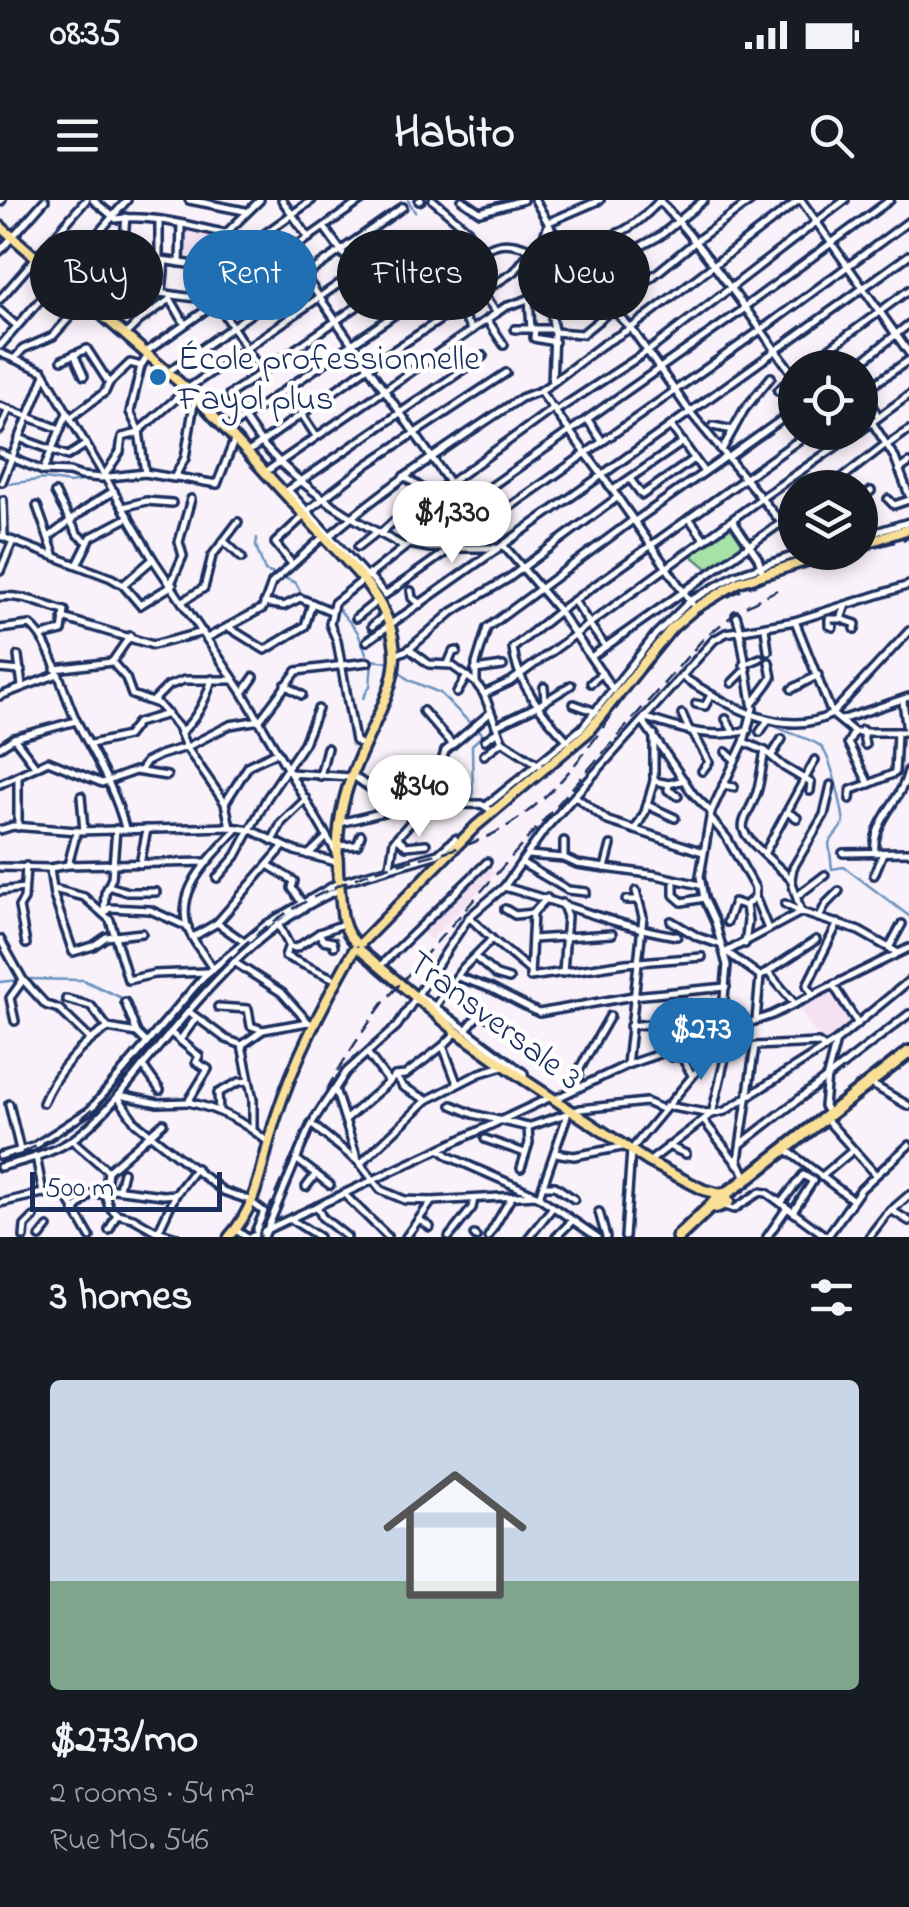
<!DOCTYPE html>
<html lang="en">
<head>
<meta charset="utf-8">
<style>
	body { margin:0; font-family:"Indie Flower",sans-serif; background:#20242c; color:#f1f3f6; height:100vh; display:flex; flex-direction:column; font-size:38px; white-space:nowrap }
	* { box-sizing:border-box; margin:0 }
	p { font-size:32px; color:#9ea1a6 }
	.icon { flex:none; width:55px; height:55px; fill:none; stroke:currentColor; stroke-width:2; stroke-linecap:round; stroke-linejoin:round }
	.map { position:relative; height:1037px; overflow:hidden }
	.side { display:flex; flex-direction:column; background:#171b24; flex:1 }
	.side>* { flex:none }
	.top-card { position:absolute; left:30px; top:30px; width:850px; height:90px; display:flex; gap:20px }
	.fabs { position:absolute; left:778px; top:150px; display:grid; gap:20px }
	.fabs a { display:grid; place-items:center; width:100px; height:100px; border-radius:50%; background:#171b24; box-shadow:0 5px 15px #0003; font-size:50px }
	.scale { position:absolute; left:30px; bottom:25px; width:192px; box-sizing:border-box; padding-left:10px; border:5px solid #1b2f5e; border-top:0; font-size:28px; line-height:35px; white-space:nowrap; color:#1b2f5e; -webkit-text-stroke:8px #fff; paint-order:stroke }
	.price { position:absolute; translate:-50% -85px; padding:0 22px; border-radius:35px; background:#fff; color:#222; font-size:32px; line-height:65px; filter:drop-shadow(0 2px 5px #0008) }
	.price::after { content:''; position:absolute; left:50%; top:60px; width:30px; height:22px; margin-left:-15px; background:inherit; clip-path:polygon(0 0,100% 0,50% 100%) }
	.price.on { background:#1f6fb2; color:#fff }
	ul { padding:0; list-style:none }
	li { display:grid; align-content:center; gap:20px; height:530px; padding:0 50px }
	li+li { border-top:2px solid #363941 }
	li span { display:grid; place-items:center; height:310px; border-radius:10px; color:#555 }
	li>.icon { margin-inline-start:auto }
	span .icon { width:180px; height:180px; fill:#fffc; stroke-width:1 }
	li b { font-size:42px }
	h2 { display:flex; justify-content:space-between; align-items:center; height:120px; padding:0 50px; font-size:42px }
	.tag { padding:0 35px; border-radius:45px; background:#171b24; box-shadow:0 5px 15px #0003; font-size:35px; line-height:90px }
	.tag.on { background:#1f6fb2; color:#fff }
	.status { display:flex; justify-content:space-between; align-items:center; height:70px; padding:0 50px; background:#171b24; direction:ltr }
	.status svg { height:28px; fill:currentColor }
	header { display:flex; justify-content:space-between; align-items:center; height:130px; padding:0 50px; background:#171b24; font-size:45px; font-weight:700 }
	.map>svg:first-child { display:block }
	.built { fill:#f4e2f3 }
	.green { fill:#a7e1a6; stroke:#618882; stroke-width:2.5 }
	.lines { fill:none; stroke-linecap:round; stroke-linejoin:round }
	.stream { stroke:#6b93bf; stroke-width:2.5 }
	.minor-casing { stroke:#1b2f5e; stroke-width:12 }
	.major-casing { stroke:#1b2f5e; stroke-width:15 }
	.highway-casing { stroke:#1b2f5e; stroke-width:18 }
	.minor { stroke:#fff; stroke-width:5 }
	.major { stroke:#fadf96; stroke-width:8 }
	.highway { stroke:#fadf96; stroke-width:10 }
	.rail { stroke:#1b2f5e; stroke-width:2.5; stroke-dasharray:15 8; stroke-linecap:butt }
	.poi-dot { fill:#1f6fb2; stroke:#fff; stroke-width:4 }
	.labels { text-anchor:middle; stroke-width:9; stroke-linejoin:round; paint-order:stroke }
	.poi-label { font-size:35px; fill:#1b2f5e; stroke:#fff; text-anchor:start }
	.street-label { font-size:35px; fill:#1b2f5e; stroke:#fff }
</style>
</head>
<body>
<div class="status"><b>08:35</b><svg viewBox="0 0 49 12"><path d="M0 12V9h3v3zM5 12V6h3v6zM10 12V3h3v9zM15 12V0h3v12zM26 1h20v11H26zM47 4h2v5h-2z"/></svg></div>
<header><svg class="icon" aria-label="menu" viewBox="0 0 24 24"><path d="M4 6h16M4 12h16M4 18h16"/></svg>Habito<svg class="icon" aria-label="search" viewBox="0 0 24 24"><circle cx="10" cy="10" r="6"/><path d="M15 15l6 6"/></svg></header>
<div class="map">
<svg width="909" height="1037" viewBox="0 0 909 1037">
	<rect width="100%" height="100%" fill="#faf2fa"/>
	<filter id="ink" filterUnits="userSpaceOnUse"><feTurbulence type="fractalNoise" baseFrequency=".01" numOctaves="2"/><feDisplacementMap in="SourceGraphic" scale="20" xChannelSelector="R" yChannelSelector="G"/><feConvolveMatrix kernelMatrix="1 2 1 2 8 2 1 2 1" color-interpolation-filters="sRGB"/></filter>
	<g filter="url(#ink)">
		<g class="built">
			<path d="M182,27L217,34L212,66L181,62Z"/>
			<path d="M484,663L495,674L431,740L420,730Z"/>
			<path d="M834,788L856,823L824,846L797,806Z"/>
		</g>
		<path class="green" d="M732,326L745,344L709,370L691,355Z"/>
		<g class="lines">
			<g class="stream">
				<path d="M408,0L415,12"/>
				<path d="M0,285L45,279L69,283L92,279"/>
				<path d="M257,338L256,346L265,371L277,375"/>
				<path d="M280,376L296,383L302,395"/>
				<path d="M336,406L357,431L369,460L390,462"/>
				<path d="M399,471L409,480L440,493L471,524"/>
				<path d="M363,498L370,486L372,462"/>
				<path d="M773,525C788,534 805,536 819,545C831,553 842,607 844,623L829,643L832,669L844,667L909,716"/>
				<path d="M473,601L472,545L483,535L476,526"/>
				<path d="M25,779L83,780L126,800"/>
				<path d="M0,782L19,780"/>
			</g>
			<g class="minor-casing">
				<g id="minor">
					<path d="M93,0L116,19C152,14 188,26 224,33"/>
					<path d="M189,0L245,11"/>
					<path d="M260,0L221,38L214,98L262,173"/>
					<path d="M282,0L309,38"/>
					<path d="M433,0L468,30"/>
					<path d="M462,0L480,12L523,0"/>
					<path d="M535,0L576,72L631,128L690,212L602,275L692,404"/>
					<path d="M659,0C710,55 751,117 795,177"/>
					<path d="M801,0L909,153"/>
					<path d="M419,1L421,0"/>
					<path d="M0,2L2,0"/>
					<path d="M324,27L373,95"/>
					<path d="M562,44C611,37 626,38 660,0"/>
					<path d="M0,51L45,0"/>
					<path d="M287,51L465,305"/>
					<path d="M123,54L214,68"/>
					<path d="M471,56C495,43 506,38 532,50"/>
					<path d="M216,59L242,50L312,0"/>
					<path d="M159,60V20"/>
					<path d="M616,60L634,90"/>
					<path d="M180,63L181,24"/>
					<path d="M68,85L125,43"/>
					<path d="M162,92L165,61"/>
					<path d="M482,93L497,113"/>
					<path d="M170,98L185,124"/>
					<path d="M529,98L531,129"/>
					<path d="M0,99L86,0"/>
					<path d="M87,100L121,72L126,17"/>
					<path d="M743,108L890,0"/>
					<path d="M458,109L472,130"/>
					<path d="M0,111L17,126"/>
					<path d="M102,115C155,76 157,100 214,98"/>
					<path d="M488,121L504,145"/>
					<path d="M515,129H554"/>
					<path d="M535,129L534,138L555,142"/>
					<path d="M554,132L582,134L696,41L752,0"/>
					<path d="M125,135L139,121L169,100"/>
					<path d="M0,146L127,0"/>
					<path d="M146,152L362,0"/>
					<path d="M0,153L43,171L153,359L243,493L336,652"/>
					<path d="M74,154L84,176"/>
					<path d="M15,158L23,149L53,136L85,100"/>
					<path d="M62,160L87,149L109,183"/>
					<path d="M803,168L909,90"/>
					<path d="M854,168L909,124"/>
					<path d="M168,172L403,7"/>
					<path d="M552,183L602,145L631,128L799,0"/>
					<path d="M540,191L552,183L554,132L545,66L539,51L549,22L600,0"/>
					<path d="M778,191L793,175"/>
					<path d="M863,192L879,217"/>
					<path d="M860,194L909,160"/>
					<path d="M0,206L60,229"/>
					<path d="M556,211L651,149L845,0"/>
					<path d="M301,213L316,236"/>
					<path d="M70,218L105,192L109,183L130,163L141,166"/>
					<path d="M588,220L602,241"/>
					<path d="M872,222L895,258L909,295"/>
					<path d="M671,226L704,272"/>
					<path d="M713,226L733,230"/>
					<path d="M0,230L9,209"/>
					<path d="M139,231L187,189L395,45"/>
					<path d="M225,231L445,80"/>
					<path d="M860,231L909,195"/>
					<path d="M19,238L68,256L85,245"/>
					<path d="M887,245L909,230"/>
					<path d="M722,250L744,210L771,177"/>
					<path d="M0,253L43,271L69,272L81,276L101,278L145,273L174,278L185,258L195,197"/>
					<path d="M247,253L368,167L515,71L532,49"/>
					<path d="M729,257L795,210"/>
					<path d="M899,270L909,263"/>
					<path d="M43,271L67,213"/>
					<path d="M145,273L139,231L130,212L141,166L148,155"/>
					<path d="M264,273L505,107L585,80L608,64L660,36L704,0"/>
					<path d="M104,276L120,252L122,237L139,233"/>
					<path d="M404,276L423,289"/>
					<path d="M177,277L217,284L234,241"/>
					<path d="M630,279L642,295L694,259"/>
					<path d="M2,282L45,175"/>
					<path d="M829,288L886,244"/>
					<path d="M288,290L366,376"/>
					<path d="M613,290L683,242"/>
					<path d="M285,292L483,156"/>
					<path d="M55,293L78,335L87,341"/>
					<path d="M860,299L871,291"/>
					<path d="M888,299L894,305L909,300"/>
					<path d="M3,300L4,336"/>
					<path d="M37,306L54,354"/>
					<path d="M123,307L146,301L172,303"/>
					<path d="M307,311L368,264L506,173"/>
					<path d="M689,318L705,340"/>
					<path d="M635,321L726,257"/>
					<path d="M733,321L758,358L762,371"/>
					<path d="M780,321L690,212L909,55"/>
					<path d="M380,334L417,300L450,283L554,208"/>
					<path d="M0,336L111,378L123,385L140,405L173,385"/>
					<path d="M49,337L91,305L114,291"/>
					<path d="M860,337L909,322"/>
					<path d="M327,338C388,285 454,242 521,198L540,191L602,275L367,441"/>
					<path d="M224,341L242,358"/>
					<path d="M409,344L430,348H496"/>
					<path d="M504,346L559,411L613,490"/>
					<path d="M358,347L377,332"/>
					<path d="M405,347C355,321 303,290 265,247C251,231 241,212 229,195L430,56"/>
					<path d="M78,363L91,337L129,317"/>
					<path d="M292,364L275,343L304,316"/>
					<path d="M0,371L13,341"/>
					<path d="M368,374L385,395L772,122L909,21"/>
					<path d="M172,381L183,356L179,342L191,299"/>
					<path d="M123,385L153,359"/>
					<path d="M411,391L412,398L421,404"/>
					<path d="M0,397C23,394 43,405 65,411L62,431L42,436"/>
					<path d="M183,401L204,388L212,356L238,322"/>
					<path d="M574,401L589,423"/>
					<path d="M264,403L284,406L300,398L331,411"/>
					<path d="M736,415L741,431"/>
					<path d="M63,418L153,445L203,432"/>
					<path d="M356,418L377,401"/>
					<path d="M841,419L856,424L855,429"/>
					<path d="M795,421L832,514L909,431"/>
					<path d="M589,424L605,446"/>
					<path d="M372,426L385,415"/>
					<path d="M228,427L265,450L305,426L312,403"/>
					<path d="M833,427L829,425V419H841L846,405"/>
					<path d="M765,428L768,451"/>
					<path d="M0,429L30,425C52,441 64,497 77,522C95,557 115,589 125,628"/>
					<path d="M207,438L263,408L272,383L324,336"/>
					<path d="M409,449L429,464L451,465L476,483L484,494L502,541L539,565"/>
					<path d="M395,455L409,449L452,412L509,378L618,297"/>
					<path d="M18,456L22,486"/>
					<path d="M591,457L795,313"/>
					<path d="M112,462L126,478L132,495L158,504L178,527L186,547L225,603L230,627"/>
					<path d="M448,464L453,452L457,451"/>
					<path d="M744,465L760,458"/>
					<path d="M0,469L21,471"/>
					<path d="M55,469L112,462L130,436"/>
					<path d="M475,470L503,466"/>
					<path d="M681,476C723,502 782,541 832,514L854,532H909"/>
					<path d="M476,483V464L487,428L633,320"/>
					<path d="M591,483L602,473"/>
					<path d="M732,483L744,471"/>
					<path d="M285,485L302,495"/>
					<path d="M544,487L545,501"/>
					<path d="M792,489L818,475"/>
					<path d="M243,493L254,477"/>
					<path d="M457,493L467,476"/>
					<path d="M484,494L510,482L763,297L857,232"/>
					<path d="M0,496L58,474"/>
					<path d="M153,501L168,486L184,480H232"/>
					<path d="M903,501L907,532"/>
					<path d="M754,502L772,478L769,462"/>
					<path d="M574,504L596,512"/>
					<path d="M696,504L705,506L711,495"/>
					<path d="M423,511L451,543"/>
					<path d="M682,514L690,532"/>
					<path d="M646,518C680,529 712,540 748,530"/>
					<path d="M726,519L734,533"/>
					<path d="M841,520L909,497"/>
					<path d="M643,521L693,594L711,612"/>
					<path d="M496,526L539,505L571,485"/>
					<path d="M862,530L865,545"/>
					<path d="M760,532L768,520"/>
					<path d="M854,532L848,543L869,584L895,573L897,532"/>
					<path d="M180,533C197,519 206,500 212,479"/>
					<path d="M693,533L709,562L702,571"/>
					<path d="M14,538L36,567"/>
					<path d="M485,540L498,531"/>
					<path d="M568,541C544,516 517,484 513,448L559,411L810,232"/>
					<path d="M744,542L765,551C762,564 761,579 757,592C744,627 731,624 764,654"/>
					<path d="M91,544L127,536L137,523L168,514"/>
					<path d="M364,546L355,541L337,441L330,424L334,403L405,347L744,109"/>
					<path d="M0,547L14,538L76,521"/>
					<path d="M765,551L784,567L811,583L810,591"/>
					<path d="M726,552L735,560"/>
					<path d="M484,555L502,541"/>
					<path d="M772,555L782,539"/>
					<path d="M140,571L146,562L160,555L189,546L230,525L260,520L297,471L368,462"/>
					<path d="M290,573L351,577"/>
					<path d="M352,575L398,608"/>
					<path d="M320,576L327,548"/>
					<path d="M654,581L669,584L684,580"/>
					<path d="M0,584L48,561L102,583L135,571L167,576"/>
					<path d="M669,584L668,590L678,596"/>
					<path d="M723,585L734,587"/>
					<path d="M81,596L84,631"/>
					<path d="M575,596L608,621L703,652"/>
					<path d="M850,599L851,590L868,584"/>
					<path d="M225,603L249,565L277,552"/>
					<path d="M430,603L445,551L490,513"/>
					<path d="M647,605L675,618"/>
					<path d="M486,606L582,528L656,434L690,401L736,375L804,352"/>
					<path d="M787,612L797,618"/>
					<path d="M711,619L727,638L755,688V697L768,729"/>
					<path d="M340,623L412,605L481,604L489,609"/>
					<path d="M18,627V577"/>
					<path d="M116,629L112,678L105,693L104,714L109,708L150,710L188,727"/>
					<path d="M0,630L13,626L77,631L230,627L251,630L295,651L336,662"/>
					<path d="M635,630L645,612L654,581V534"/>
					<path d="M397,637L406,646L426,644"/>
					<path d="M272,641L282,622L306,599"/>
					<path d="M337,646L357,645L361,635"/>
					<path d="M843,653L909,652"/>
					<path d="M875,653C871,621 903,600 908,570"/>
					<path d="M308,655L326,638"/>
					<path d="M528,655L564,658L577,664L656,675L700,685"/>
					<path d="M564,658V641"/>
					<path d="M522,663L568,690L586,692"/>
					<path d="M140,664L147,629"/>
					<path d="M68,665L77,631"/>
					<path d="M268,665L294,681L292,688L302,703"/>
					<path d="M26,666L24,699L19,707L26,744"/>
					<path d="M390,666L394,641L427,604"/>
					<path d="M0,667L50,668L68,665L208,662"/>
					<path d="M605,668L611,645"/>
					<path d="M50,669L54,696L73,752L93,746L106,737L142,733"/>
					<path d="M874,675L883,653"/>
					<path d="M217,678L236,656L267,598L304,543L318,509"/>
					<path d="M791,679L793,668L824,615L831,585"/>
					<path d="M674,684V695L682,702L704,698"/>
					<path d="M108,686L128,692H156"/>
					<path d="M504,687C562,702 618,727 677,736"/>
					<path d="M54,689L84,697L110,720L128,780L154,774L207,772"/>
					<path d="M0,691L24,688"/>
					<path d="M797,696L825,675"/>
					<path d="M547,698L533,713L530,777L626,763L702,757"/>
					<path d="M626,700H638"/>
					<path d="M562,703L567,716L563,773"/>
					<path d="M785,704L801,712L791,679L764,654L815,560"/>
					<path d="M505,709L515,715L533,713"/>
					<path d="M819,718L826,704L839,691"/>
					<path d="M671,721L698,737L722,745"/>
					<path d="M727,722L734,702L746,706"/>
					<path d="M217,723L244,742"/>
					<path d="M278,724L289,745L285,756L337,780"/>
					<path d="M193,737L217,723L283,647"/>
					<path d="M0,739L23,780L46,805L59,809L90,839"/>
					<path d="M532,739L612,734"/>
					<path d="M493,740L529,770"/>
					<path d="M745,744L748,721L746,705L755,697"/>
					<path d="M334,746L333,742L323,740L319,733L343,724"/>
					<path d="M890,746L902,724"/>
					<path d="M289,747L296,748L319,733"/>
					<path d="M726,752L801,712L859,731L898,753"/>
					<path d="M728,753L760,776"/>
					<path d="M475,757L496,775L509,779"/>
					<path d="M234,762L282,793L308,822"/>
					<path d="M380,766L487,662"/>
					<path d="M213,769C205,756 194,743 188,729C174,688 213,656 238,628"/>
					<path d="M768,772L795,804"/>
					<path d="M458,777L492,789L539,813L633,796L726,787"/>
					<path d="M833,785L858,824"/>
					<path d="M418,794L524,873L525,880"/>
					<path d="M813,795L807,785L838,723"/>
					<path d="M66,799L91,806L108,828"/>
					<path d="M125,802L137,833L147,843"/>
					<path d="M218,807L248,809L251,826L263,830"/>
					<path d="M433,809L463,768L492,739L469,717"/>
					<path d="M188,811L226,839L242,845"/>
					<path d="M756,820L760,777L816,740"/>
					<path d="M15,821L10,798L23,780"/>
					<path d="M630,826L705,818L721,821"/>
					<path d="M466,830L479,814L499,822"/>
					<path d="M457,832L443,846L457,883"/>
					<path d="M171,833L199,856L196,862L208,869L188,902C219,909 243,921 268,942"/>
					<path d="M180,840L196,818"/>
					<path d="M667,853L671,857L711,851"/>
					<path d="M368,854L389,882L395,876L405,875L443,846"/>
					<path d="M680,854L692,875"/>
					<path d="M627,865L643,717L636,691"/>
					<path d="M143,866L160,890"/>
					<path d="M395,876L403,887L427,900"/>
					<path d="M578,884L579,870L610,816"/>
					<path d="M873,885L909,906"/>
					<path d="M119,895L158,903L188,902"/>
					<path d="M118,897L135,922L176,955L223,991L249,1000"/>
					<path d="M555,899L627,865L772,815L909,748"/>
					<path d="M43,903C55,873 80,845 108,828L137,833"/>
					<path d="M9,904L20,950"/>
					<path d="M452,905L473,914L528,927L580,909L646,902L662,909"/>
					<path d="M666,906L712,914L725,911L836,841"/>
					<path d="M219,911L218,893L239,882L248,881"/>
					<path d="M712,914L726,854L720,843"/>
					<path d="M829,914L824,906L827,876L836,841L909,781"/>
					<path d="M346,919L389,882"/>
					<path d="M827,920L875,974"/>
					<path d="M704,921L739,966"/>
					<path d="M163,923L108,971L105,994L109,1007L117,1014L133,1018L154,1030L176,1037"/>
					<path d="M311,924L356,960"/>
					<path d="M253,928V900L242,845L263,830L308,822L313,824"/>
					<path d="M485,939L525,953"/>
					<path d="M73,941L108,971"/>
					<path d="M741,944L909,814"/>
					<path d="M668,946L686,954"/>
					<path d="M441,950L450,957L536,995"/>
					<path d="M788,951L853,1000"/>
					<path d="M555,953L574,956L622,947"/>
					<path d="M0,956L33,947L90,910L204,776L267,724L338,683L438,654L455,639"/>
					<path d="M36,956L43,993L67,997L90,1037"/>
					<path d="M296,959L330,985"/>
					<path d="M650,961L711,914"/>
					<path d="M360,964L427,900L480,873L503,866"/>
					<path d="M0,967C24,961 51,954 72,940C101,920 124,889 146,862C202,795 256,725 339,690"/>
					<path d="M521,968L529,943L528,927"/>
					<path d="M821,977L853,950"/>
					<path d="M747,980L738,960L755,846L818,843L825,848"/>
					<path d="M546,986H555L574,999"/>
					<path d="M306,987L316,974"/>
					<path d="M105,988L163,995L176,994"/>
					<path d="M119,988L123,972"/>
					<path d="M344,994L388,1037"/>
					<path d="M539,997L567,916"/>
					<path d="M0,1003L43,993"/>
					<path d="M781,1003L803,975L813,981L793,1012"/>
					<path d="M255,1005L264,1012L256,1030"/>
					<path d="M317,1006L322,1017L347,1037"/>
					<path d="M725,1006L734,1009L760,992L767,993L827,1037L861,989L909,945"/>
					<path d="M891,1010L909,1021"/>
					<path d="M74,1011L90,994H105"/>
					<path d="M599,1012L606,1037"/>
					<path d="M292,1020L319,1037"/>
					<path d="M420,1020L430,1027"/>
					<path d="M109,1030L117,1014"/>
					<path d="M158,1032L176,994L196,968"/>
					<path d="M239,1032L246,1037"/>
					<path d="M474,1035L476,1037"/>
					<path d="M24,1037L25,1026L34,1017"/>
					<path d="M40,1037L48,1027"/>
					<path d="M251,1037L551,897"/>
					<path d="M264,1037L311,924L333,891"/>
					<path d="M406,1037L432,1001"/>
					<path d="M449,1037L472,1008L474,999"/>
					<path d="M488,1037L511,998"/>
					<path d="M529,1037L553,1007"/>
					<path d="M556,1037L571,1022"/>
					<path d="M597,1037L536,995L432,1001L405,1000L381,990L358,961L335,889L346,872L397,826L469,717L504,687L545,629L714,440L726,433L795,421L909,385"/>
					<path d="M625,1037L631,950L720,843L727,765L715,722L704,698L700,676L711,612L744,542L753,508L740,432"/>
					<path d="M767,1037L787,1008"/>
					<path d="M869,1037L886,1015L909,995"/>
				</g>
			</g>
			<g class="major-casing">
				<g id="major">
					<path d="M0,26L195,196L363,379C427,460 380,498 351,578C337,615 335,654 340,692C342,711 341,728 355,742"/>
					<path d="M860,345L909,329"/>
					<path d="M361,743L476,626L587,533L672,428L694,409L739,382L835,352"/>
					<path d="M360,750L457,832L525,880L649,962L704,990L721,994"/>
					<path d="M229,1037C260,1004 262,958 276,917C295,858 324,803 354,750"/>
				</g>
			</g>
			<g class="highway-casing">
				<g id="highway">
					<path d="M723,994L728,1002L716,1007L714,1002L740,984L909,852"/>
					<path d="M678,1037L714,1003"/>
				</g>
			</g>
			<use href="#minor" class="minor"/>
			<use href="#major" class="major"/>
			<use href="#highway" class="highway"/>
			<g class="rail">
				<path d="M0,960C120,924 158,820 245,744C286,708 339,681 391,666C433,654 474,648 512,623C585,575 619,490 679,430C732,379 839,359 909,338"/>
				<path d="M258,1037C290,952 330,875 384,802L703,439L742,408L777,390"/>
			</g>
		</g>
	</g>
	<circle class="poi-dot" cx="158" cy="177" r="10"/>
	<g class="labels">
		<g class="poi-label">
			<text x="178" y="169">École professionnelle<tspan x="178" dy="40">Fayol plus</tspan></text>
		</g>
		<g class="street-label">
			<text transform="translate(496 819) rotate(37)" y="12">Transversale 3</text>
		</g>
	</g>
</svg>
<div class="fabs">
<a><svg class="icon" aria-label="locate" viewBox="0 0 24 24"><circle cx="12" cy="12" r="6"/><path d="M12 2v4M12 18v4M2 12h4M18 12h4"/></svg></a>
<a><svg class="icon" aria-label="layers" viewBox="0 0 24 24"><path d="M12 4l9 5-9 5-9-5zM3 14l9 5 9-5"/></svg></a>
</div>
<div class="scale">500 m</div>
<b class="price" style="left:452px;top:366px">$1,330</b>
<b class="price" style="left:419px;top:640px">$340</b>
<b class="price on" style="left:701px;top:883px">$273</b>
<div class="top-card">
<a class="tag">Buy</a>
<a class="tag on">Rent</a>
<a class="tag">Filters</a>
<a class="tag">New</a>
</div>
</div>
<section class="side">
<h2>3 homes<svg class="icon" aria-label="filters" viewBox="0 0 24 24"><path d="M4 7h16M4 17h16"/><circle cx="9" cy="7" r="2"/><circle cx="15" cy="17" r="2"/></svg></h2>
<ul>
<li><span style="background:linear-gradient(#c9d6e8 65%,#7fa58c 0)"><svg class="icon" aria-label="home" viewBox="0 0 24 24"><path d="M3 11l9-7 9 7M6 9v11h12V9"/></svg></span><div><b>$273/mo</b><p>2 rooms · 54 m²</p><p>Rue MO. 546</p></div></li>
</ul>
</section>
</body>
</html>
